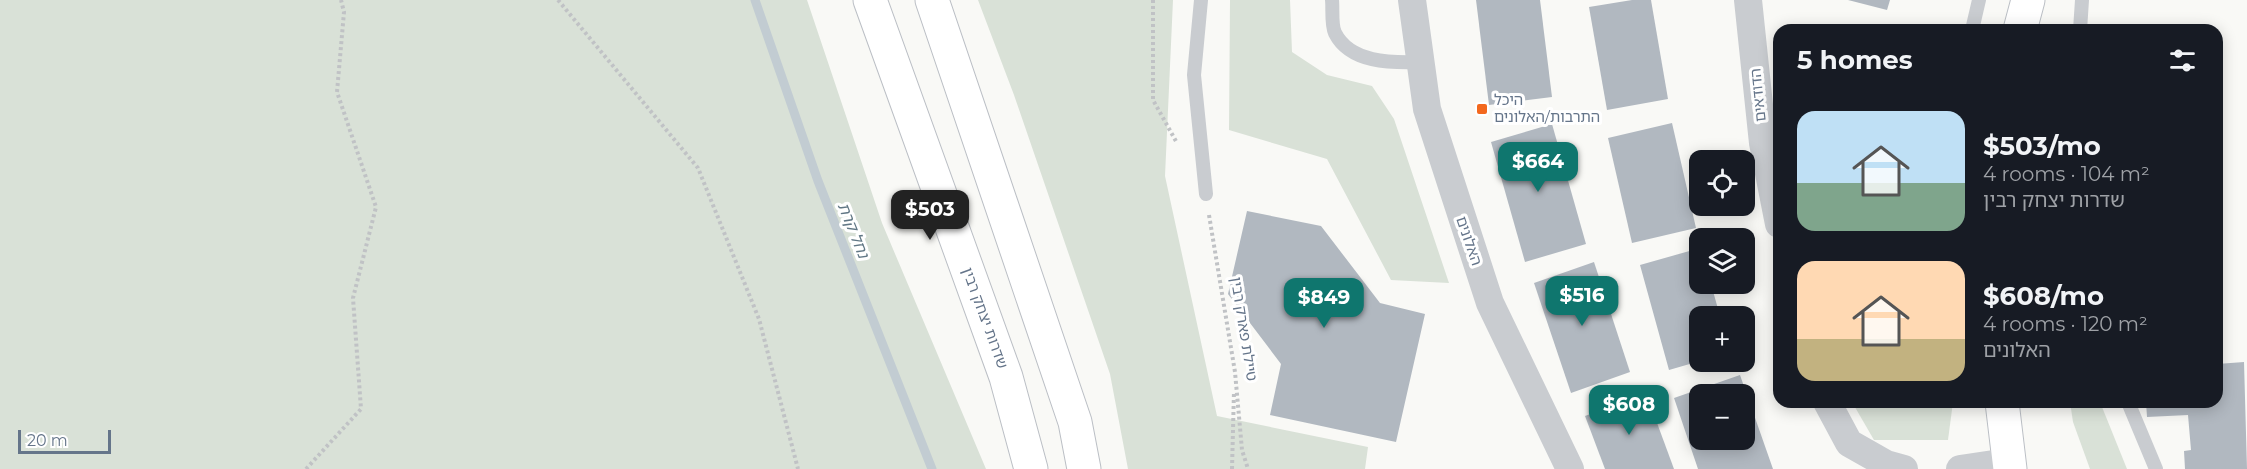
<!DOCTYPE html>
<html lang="en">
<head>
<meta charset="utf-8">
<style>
	body { margin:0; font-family:Montserrat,"Noto Sans Hebrew",sans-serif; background:#20242c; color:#f1f3f6; height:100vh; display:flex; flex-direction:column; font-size:22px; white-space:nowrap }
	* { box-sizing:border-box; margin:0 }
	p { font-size:20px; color:#9ea1a6 }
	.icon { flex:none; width:33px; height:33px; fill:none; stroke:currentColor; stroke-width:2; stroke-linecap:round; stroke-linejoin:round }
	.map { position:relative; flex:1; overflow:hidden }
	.panel { position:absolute; left:1773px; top:24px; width:450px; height:384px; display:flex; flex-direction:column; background:#171b24; border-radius:18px; box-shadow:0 3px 15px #0003 }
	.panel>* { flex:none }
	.fabs { position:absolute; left:1689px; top:150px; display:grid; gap:12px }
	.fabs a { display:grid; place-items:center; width:66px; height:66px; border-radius:12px; background:#171b24; box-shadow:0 3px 15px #0003; font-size:30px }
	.scale { position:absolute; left:18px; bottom:15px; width:93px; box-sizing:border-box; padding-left:6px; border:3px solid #65758a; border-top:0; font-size:16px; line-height:21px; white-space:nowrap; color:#65758a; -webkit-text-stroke:4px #fff; paint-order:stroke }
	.price { position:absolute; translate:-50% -51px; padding:0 14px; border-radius:12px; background:#0f766e; color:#fff; font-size:20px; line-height:39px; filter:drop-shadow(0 2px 3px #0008) }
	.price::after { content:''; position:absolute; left:50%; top:36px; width:18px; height:14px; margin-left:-9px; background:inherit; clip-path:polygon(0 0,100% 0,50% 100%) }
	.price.on { background:#222; color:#fff }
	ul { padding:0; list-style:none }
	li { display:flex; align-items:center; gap:18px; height:150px; padding:0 24px }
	li span { display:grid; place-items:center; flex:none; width:168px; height:120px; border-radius:18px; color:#555 }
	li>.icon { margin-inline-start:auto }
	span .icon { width:72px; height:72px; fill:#fffc; stroke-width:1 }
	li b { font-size:26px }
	h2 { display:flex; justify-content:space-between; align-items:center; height:72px; padding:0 24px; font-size:26px }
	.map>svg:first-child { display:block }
	.green { fill:#d9e1d7 }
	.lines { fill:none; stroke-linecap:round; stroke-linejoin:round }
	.stream { stroke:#c2ccd2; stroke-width:9 }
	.building { fill:#b1b8c0; fill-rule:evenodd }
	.secondary-casing { stroke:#bbbfc5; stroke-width:35 }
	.path { stroke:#c0c2c5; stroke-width:4; stroke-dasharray:3 3; stroke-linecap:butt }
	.lane { stroke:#c9ccd0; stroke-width:14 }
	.street { stroke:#c9ccd0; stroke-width:28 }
	.secondary { stroke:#fff; stroke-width:33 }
	.poi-dot { fill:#f3681d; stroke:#fff; stroke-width:2 }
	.labels { text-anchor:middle; stroke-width:6; stroke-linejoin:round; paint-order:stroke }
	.street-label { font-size:15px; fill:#65758a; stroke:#fff }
	.poi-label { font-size:15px; fill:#65758a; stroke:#fff; text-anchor:start }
	.water-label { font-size:16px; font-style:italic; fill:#617785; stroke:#fff }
</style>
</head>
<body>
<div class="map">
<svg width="2247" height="469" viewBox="0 0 2247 469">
	<rect width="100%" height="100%" fill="#f9f9f6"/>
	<g class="green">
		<path d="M0,0H807L882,223L986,469H0Z"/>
		<path d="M978,0H1173L1165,176L1217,416L1368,447L1365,469H1128L1110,374L1014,95Z"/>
		<path d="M1230,0H1290L1292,52L1327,75L1372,86L1394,119L1449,283L1391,280L1327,159L1229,130Z"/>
		<path d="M1852,402H1953L1948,440H1874Z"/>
		<path d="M2070,402H2100L2127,469H2090L2073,422Z"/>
	</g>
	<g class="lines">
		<path class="stream" d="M755,0L818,181L932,469"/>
	</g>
	<g class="building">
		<path d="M1476,0H1540L1552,97L1489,105Z"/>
		<path d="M1632,0H1651L1668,99L1607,110L1589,7Z"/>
		<path d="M1848,0H1890L1887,10Z"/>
		<path d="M1672,123L1696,228L1632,243L1608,138Z"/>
		<path d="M1552,124L1586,244L1525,262L1491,142Z"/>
		<path d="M1247,211L1321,226L1380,303L1425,314L1396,442L1270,415L1281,364L1228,294Z"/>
		<path d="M1700,248V284H1711L1720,316H1700V361L1669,370L1640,265Z"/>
		<path d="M1594,262L1630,372L1571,393L1534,283Z"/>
		<path d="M2244,362L2247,469H2185L2184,451L2191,450L2188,415L2147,417L2146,402H2217V364Z"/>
		<path d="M1740,375L1773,469H1698L1674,398ZM1700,394H1744V440H1700Z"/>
		<path d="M1646,393L1674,469H1605L1585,416Z"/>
	</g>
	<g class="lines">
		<g class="secondary-casing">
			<g id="secondary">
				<path d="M870,0L1006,377L1031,469"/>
				<path d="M932,0L1075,422L1084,469"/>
				<path d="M2020,30L2028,0"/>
				<path d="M2002,402L2010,469"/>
			</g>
		</g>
		<g class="path">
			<path d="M558,0L698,168L759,319L798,469"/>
			<path d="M1153,0V100L1177,143"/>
			<path d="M1209,215L1235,372L1242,450L1248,469"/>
			<path d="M306,469L361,409L353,298L376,207L337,92L344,12L341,0"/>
			<path d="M1232,469L1234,391"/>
		</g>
		<g class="lane">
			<path d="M1201,0L1194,75L1206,194"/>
			<path d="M1332,0C1333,9 1331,25 1335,33C1350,63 1391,63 1420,62"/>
			<path d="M1972,30L1979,0"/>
			<path d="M2080,30L2082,0"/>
			<path d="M2128,402L2156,469"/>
		</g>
		<g class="street">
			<path d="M1412,0L1427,109L1490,303L1570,469"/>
			<path d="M1748,0L1763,143L1779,224"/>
			<path d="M1827,402L1849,443L1886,464L1904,469"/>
			<path d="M1960,469L2007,462"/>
		</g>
		<use href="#secondary" class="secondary"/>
	</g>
	<rect class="poi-dot" x="1476" y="103" width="12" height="12" rx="3"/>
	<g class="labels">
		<g class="street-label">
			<text transform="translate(1758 95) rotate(-96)" y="5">הדודאים</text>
			<text transform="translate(1469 241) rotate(71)" y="5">האלונים</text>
			<text transform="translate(985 318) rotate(70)" y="5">שדרות יצחק רבין</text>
			<text transform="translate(1244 329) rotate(81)" y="5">טיילת פארק רבין</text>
		</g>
		<g class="poi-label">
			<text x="1494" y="105">היכל<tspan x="1494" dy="17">התרבות/האלונים</tspan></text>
		</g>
		<g class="water-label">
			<text transform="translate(854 230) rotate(68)" y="6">נחל קרת</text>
		</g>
	</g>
</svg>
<div class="fabs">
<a><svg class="icon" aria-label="locate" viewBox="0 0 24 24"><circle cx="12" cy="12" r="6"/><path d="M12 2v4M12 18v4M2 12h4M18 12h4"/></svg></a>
<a><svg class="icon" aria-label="layers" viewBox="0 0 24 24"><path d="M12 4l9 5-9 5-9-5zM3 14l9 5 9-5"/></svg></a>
<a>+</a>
<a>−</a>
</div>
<div class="scale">20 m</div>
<b class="price" style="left:1538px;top:193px">$664</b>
<b class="price on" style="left:930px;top:241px">$503</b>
<b class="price" style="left:1582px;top:327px">$516</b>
<b class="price" style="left:1324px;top:329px">$849</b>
<b class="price" style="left:1629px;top:436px">$608</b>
<section class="panel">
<h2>5 homes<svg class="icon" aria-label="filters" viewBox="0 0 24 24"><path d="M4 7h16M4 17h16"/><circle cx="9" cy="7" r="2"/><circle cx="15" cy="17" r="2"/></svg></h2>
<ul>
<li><span style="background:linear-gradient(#bfe0f5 60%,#7fa58c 0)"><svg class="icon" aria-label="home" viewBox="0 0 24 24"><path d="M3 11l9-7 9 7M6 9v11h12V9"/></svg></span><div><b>$503/mo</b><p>4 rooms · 104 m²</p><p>שדרות יצחק רבין</p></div></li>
<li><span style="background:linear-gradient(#ffd9b3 65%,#c2b280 0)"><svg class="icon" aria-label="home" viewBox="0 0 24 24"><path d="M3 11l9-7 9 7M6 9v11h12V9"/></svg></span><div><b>$608/mo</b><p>4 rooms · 120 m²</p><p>האלונים</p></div></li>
</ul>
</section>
</div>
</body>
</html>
